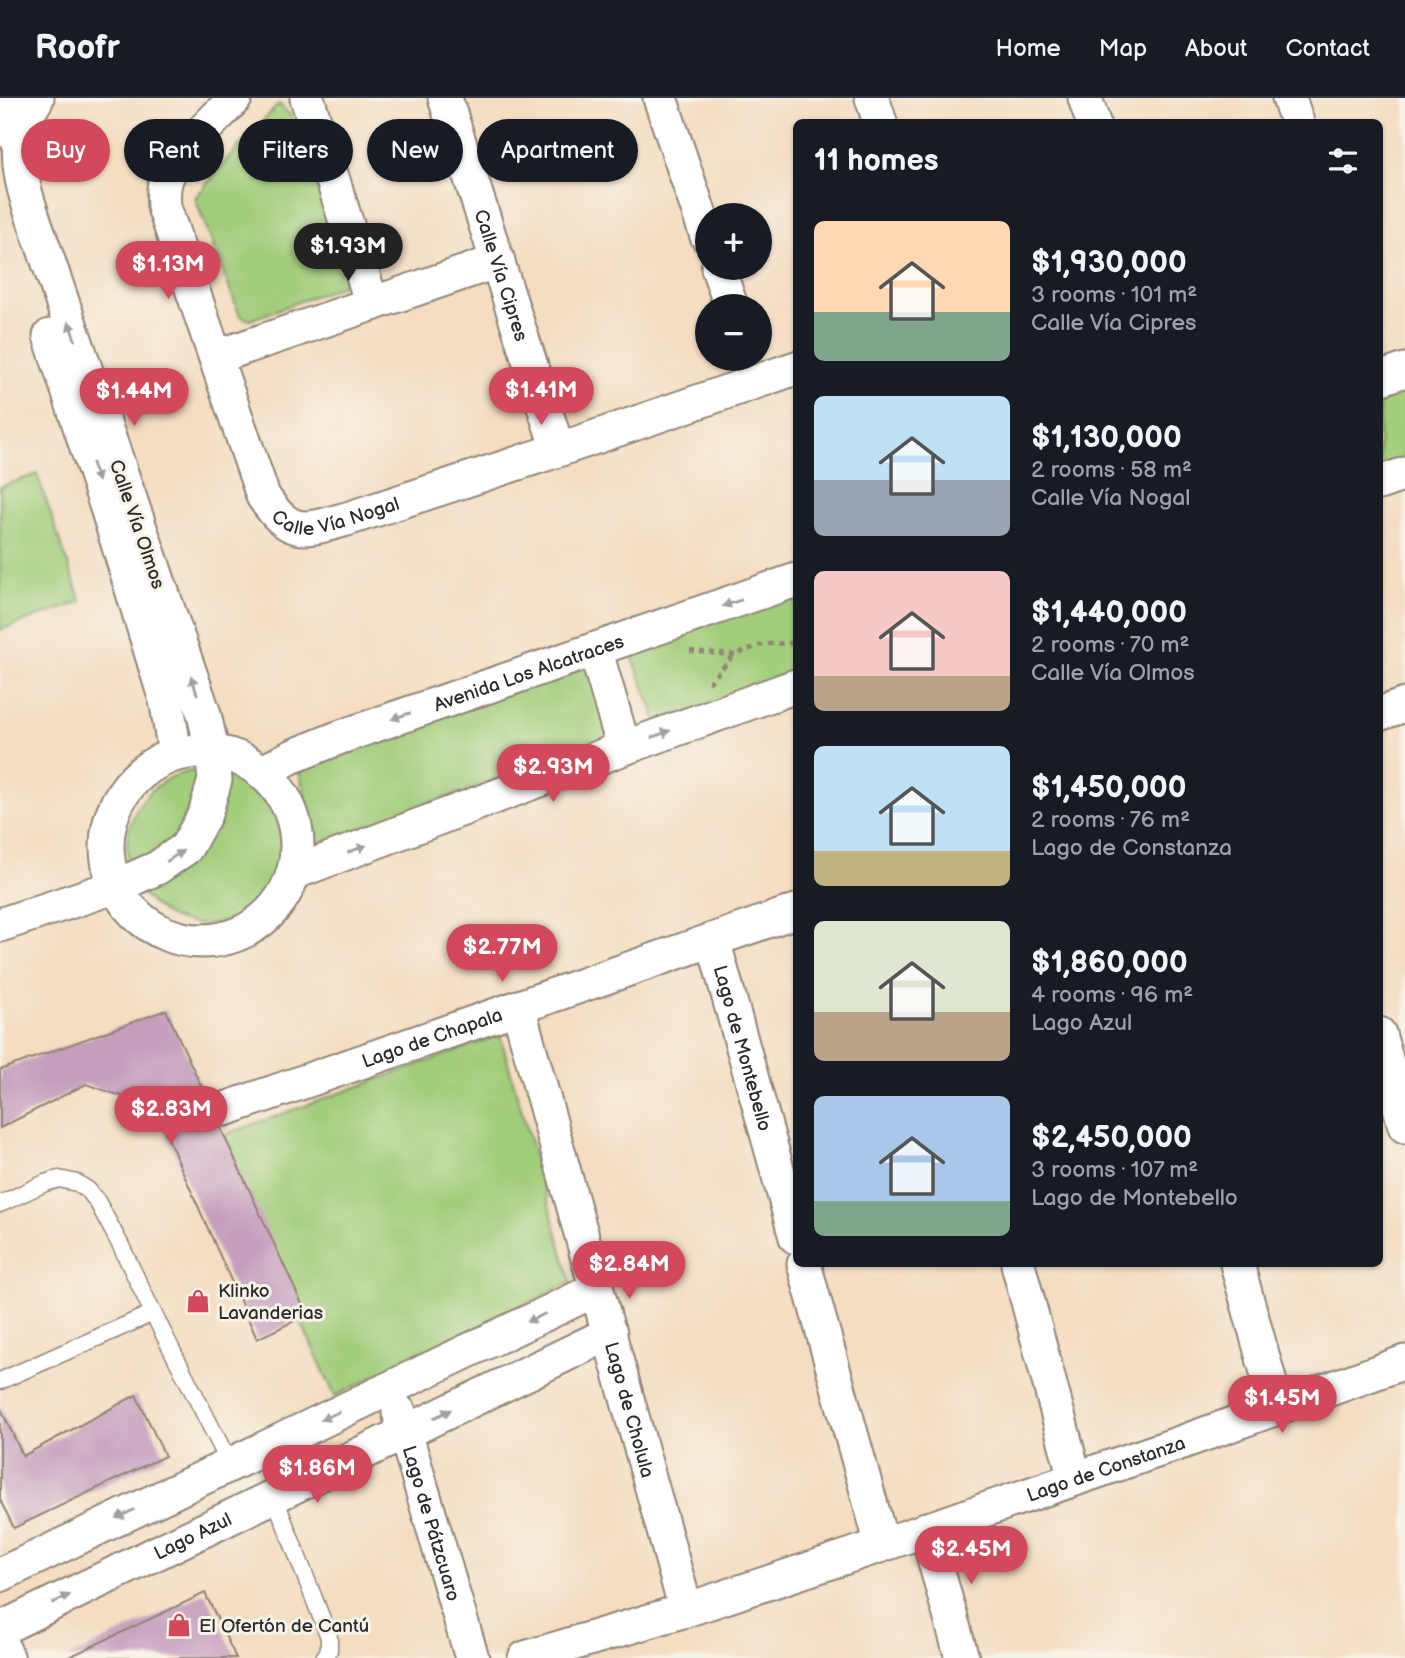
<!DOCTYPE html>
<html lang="en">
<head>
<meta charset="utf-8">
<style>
	body { margin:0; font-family:"Balsamiq Sans",sans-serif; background:#20242c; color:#f1f3f6; height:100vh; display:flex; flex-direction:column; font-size:26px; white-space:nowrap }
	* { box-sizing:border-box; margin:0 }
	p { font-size:23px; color:#9ea1a6 }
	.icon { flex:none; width:38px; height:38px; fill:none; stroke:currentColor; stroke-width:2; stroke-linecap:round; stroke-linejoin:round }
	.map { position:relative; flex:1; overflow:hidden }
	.sheet { position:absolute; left:793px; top:21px; width:590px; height:1148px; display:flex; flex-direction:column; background:#171b24; border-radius:10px; box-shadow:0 2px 5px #0004 }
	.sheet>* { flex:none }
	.banner { position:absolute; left:21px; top:21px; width:665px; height:63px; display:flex; gap:14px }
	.fabs { position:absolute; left:695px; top:105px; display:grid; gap:14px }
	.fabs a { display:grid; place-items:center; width:77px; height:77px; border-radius:50%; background:#171b24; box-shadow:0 2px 5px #0004; font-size:35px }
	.price { position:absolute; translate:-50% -60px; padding:0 16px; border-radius:24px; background:#d1495b; color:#fff; font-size:23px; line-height:46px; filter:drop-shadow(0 2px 4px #0008) }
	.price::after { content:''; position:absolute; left:50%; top:42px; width:21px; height:16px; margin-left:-10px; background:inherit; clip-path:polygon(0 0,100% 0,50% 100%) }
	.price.on { background:#222; color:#fff }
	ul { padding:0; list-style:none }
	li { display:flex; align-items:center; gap:21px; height:175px; padding:0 21px }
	li span { display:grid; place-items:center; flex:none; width:196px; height:140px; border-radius:10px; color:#555 }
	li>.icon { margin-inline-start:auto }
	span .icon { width:84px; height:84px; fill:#fffc; stroke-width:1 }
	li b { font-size:30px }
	h2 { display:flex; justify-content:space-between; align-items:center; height:84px; padding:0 21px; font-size:30px }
	.tag { padding:0 24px; border-radius:32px; background:#171b24; box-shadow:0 2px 5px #0004; font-size:24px; line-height:63px }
	.tag.on { background:#d1495b; color:#fff }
	header { display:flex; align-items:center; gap:42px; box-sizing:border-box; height:98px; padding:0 35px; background:#171b24; border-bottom:2px solid #363941 }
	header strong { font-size:33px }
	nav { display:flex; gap:38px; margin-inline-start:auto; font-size:24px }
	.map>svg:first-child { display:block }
	.green { fill:#a2cd7a; stroke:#667c52; stroke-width:2 }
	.building { fill:#c59ebd }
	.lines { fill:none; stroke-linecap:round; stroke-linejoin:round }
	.service-casing { stroke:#908476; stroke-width:19 }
	.minor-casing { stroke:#908476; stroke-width:37 }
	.tertiary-casing { stroke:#908476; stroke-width:42 }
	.path { stroke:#908476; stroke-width:4.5; stroke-dasharray:5 5; stroke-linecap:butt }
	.service { stroke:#fff; stroke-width:16 }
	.minor { stroke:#fff; stroke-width:33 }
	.tertiary { stroke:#fff; stroke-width:38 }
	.oneway { fill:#a0a0a0 }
	.labels { text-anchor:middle; stroke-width:6; stroke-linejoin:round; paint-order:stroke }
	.street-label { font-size:19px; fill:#2b2b2b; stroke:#f7f3e8 }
	.poi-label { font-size:19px; fill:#2b2b2b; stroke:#f7f3e8; text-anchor:start }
</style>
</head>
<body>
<header>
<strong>Roofr</strong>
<nav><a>Home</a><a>Map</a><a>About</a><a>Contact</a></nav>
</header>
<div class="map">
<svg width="1405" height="1560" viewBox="0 0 1405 1560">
	<rect width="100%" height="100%" fill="#f7f3e8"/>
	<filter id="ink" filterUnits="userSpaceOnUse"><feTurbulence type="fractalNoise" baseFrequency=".0143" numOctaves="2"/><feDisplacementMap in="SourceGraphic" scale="14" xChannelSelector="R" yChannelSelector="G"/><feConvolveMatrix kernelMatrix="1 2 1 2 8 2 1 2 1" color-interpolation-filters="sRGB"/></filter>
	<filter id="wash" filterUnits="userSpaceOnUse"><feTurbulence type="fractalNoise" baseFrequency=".00686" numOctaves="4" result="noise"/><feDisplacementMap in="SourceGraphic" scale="28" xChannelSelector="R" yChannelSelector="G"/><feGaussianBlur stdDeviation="1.57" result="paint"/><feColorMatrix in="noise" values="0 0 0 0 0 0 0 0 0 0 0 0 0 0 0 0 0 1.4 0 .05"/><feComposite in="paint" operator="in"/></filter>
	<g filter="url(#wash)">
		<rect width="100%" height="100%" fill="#f4ddc1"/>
		<g class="green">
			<path d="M279,6L294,21L347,178L341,188L250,222L240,218L195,100L237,50Z"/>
			<path d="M1405,283V360L1379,369V292Z"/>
			<path d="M37,376L81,504L0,532V389Z"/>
			<path d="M796,492V577L658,625L629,550Z"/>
			<path d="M594,566L619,637L317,746L297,666Z"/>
			<circle cx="204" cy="749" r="77"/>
			<path d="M500,937L571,1184L335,1298L216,1040Z"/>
		</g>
		<g id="blocks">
			<g class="building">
				<path d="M166,912L307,1217L257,1241L154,1009L86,986L0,1030V972Z"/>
				<path d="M136,1297L165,1358L14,1430L0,1402V1309L23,1358Z"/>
				<path d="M205,1495L236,1560H67Z"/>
			</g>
		</g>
	</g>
	<g filter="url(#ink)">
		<use href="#blocks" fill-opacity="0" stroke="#908476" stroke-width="2"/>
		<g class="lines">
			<g class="service-casing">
				<g id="service">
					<path d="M0,1106L45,1085L59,1081L77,1085L88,1092L97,1103L121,1148L153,1215L230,1366"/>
					<path d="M0,1283L153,1215"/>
					<path d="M274,1398L329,1539V1552L324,1560"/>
				</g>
			</g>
			<g class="minor-casing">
				<g id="minor">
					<path id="s1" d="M235,0C216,21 180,52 168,76C163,86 163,98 164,109L263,398C290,439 304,433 347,421L558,352L796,270"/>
					<path d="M307,0L372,206"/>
					<path id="s2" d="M445,0L558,352"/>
					<path d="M660,0L707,138"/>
					<path d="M872,0L880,24"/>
					<path d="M1085,0L1093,24"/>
					<path d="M1289,0L1297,24"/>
					<path d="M0,32L8,0"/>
					<path d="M718,170L731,208"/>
					<path d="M50,238L108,413L167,606L175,656"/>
					<path d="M216,259L498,163"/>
					<path d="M1379,281L1405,272"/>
					<path d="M1379,385L1405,376"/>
					<path d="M595,551L624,650"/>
					<path d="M1379,616L1405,607"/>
					<circle cx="202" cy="748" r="95"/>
					<path id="s3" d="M263,674L291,659L338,640L796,482"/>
					<path d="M293,775L624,650L796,588"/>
					<path d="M0,827L114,789L157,770L186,750L205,716L215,682L212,652L204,616L43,148C30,110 10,65 24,24C27,16 33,8 37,0"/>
					<path id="s4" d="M713,842L796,1139"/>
					<path id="s5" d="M518,909L686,1512"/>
					<path d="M1379,936L1405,1028"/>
					<path id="s6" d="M225,1011L796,813"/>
					<path d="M804,1166L882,1447"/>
					<path d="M1018,1166L1075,1381"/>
					<path d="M1237,1166L1277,1310"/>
					<path id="s7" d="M399,1314L472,1560"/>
					<path d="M926,1431L962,1560"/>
					<path d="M0,1477L597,1191"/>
					<path id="s8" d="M0,1531L610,1235"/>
					<path id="s9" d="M525,1560L686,1512L882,1447L1177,1346L1405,1264"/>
				</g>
			</g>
			<g class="tertiary-casing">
				<path id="tertiary" d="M0,1550L5,1560"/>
			</g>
			<g class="path">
				<path d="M690,553L735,557L764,546L796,545"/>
				<path d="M709,585L734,557"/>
			</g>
			<use href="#service" class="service"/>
			<use href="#minor" class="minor"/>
			<use href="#tertiary" class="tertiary"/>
		</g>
		<defs><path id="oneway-solid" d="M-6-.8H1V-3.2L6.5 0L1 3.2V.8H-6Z" transform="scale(1.75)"/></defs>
		<g class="oneway">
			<use href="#oneway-solid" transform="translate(72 233) rotate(-109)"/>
			<use href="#oneway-solid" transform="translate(95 374) rotate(72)"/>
			<use href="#oneway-solid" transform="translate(732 505) rotate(161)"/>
			<use href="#oneway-solid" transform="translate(194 587) rotate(-109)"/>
			<use href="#oneway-solid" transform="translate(401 618) rotate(161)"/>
			<use href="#oneway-solid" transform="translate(661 636) rotate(-20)"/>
			<use href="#oneway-solid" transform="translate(357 751) rotate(-21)"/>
			<use href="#oneway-solid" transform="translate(175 758) rotate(-34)"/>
			<use href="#oneway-solid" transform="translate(536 1220) rotate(155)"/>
			<use href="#oneway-solid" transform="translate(442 1316) rotate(-26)"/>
			<use href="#oneway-solid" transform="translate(330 1318) rotate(155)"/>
			<use href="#oneway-solid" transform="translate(125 1416) rotate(154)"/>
			<use href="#oneway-solid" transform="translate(61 1501) rotate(-26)"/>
		</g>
	</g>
	<defs>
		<g id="shop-bare" transform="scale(1.89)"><path d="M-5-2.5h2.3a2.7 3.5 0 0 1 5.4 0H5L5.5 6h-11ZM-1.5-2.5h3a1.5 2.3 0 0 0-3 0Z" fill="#d1495b" stroke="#f7f3e8" stroke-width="2.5" paint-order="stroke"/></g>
	</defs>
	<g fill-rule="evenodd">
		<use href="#shop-bare" x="198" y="1203"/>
		<use href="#shop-bare" x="179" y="1527"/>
	</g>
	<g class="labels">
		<g class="street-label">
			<text dy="7" stroke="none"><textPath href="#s2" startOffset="186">Calle Vía Cipres</textPath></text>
			<text dy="7" stroke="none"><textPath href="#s1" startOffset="527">Calle Vía Nogal</textPath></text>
			<text transform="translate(138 426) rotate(71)" y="7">Calle Vía Olmos</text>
			<text dy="7" stroke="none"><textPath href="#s3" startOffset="284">Avenida Los Alcatraces</textPath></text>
			<text dy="7" stroke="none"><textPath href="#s6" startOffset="219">Lago de Chapala</textPath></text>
			<text dy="7" stroke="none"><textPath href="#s4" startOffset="112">Lago de Montebello</textPath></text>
			<text dy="7" stroke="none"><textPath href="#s5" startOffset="418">Lago de Cholula</textPath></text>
			<text dy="7" stroke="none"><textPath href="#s9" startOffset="611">Lago de Constanza</textPath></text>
			<text dy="7" stroke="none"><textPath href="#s7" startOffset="116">Lago de Pátzcuaro</textPath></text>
			<text dy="7" stroke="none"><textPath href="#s8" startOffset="214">Lago Azul</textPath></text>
		</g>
		<g class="poi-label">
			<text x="218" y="1199">Klinko<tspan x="218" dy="22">Lavanderias</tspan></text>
			<text x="199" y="1534">El Ofertón de Cantú</text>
		</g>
	</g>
</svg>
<div class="fabs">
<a>+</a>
<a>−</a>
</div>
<b class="price on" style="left:348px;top:185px">$1.93M</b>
<b class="price" style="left:168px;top:203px">$1.13M</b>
<b class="price" style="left:541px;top:329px">$1.41M</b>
<b class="price" style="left:134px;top:330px">$1.44M</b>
<b class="price" style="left:553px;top:706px">$2.93M</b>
<b class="price" style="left:502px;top:886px">$2.77M</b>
<b class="price" style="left:171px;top:1048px">$2.83M</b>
<b class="price" style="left:629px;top:1203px">$2.84M</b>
<b class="price" style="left:1282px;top:1337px">$1.45M</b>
<b class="price" style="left:317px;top:1407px">$1.86M</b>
<b class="price" style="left:971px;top:1488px">$2.45M</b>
<div class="banner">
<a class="tag on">Buy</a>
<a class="tag">Rent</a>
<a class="tag">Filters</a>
<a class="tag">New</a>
<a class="tag">Apartment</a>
</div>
<section class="sheet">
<h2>11 homes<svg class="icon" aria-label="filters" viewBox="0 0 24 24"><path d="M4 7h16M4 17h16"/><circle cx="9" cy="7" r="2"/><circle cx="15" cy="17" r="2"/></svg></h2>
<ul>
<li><span style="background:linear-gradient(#ffd9b3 65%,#7fa58c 0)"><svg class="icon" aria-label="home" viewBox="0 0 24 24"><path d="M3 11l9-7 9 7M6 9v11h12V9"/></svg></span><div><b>$1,930,000</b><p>3 rooms · 101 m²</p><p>Calle Vía Cipres</p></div></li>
<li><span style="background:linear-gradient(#bfe0f5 60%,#9aa5b1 0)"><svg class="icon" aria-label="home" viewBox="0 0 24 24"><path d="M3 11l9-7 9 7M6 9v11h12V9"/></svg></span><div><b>$1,130,000</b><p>2 rooms · 58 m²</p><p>Calle Vía Nogal</p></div></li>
<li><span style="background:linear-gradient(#f6c9c9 75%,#b9a48a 0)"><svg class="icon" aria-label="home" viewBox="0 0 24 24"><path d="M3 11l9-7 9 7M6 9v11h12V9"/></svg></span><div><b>$1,440,000</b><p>2 rooms · 70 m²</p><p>Calle Vía Olmos</p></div></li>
<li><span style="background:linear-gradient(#bfe0f5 75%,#c2b280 0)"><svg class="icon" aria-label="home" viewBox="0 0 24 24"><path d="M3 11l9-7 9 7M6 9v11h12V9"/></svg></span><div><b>$1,450,000</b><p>2 rooms · 76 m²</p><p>Lago de Constanza</p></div></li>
<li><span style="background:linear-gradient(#dfe7d0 65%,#b9a48a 0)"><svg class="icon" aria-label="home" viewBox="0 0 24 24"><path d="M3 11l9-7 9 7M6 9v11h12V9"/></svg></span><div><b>$1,860,000</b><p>4 rooms · 96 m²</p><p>Lago Azul</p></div></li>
<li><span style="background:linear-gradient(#a9c7e8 75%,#7fa58c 0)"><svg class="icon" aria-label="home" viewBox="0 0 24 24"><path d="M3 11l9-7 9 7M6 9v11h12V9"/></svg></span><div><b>$2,450,000</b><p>3 rooms · 107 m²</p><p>Lago de Montebello</p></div></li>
</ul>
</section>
</div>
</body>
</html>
